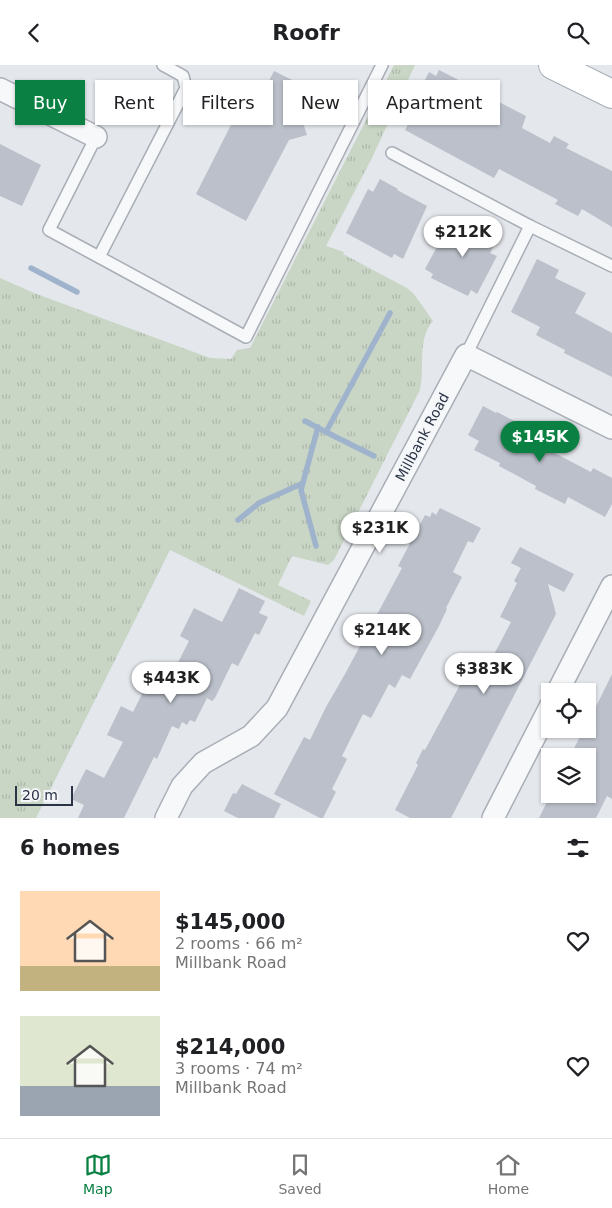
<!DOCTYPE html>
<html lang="en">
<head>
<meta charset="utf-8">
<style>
	body { margin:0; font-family:"DejaVu Sans",sans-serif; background:#f2f2f2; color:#202124; height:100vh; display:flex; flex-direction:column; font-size:19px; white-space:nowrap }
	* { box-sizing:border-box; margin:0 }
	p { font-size:16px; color:#757577 }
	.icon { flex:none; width:28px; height:28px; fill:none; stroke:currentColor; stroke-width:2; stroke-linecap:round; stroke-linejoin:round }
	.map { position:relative; height:753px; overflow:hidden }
	.drawer { display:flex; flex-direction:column; background:#fff; flex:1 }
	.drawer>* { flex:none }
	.top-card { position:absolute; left:15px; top:15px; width:582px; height:45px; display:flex; gap:10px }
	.buttons { position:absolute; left:541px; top:618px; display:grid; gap:10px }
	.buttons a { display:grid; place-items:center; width:55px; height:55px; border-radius:0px; background:#fff; box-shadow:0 1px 4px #0004; font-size:25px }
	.scale { position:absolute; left:15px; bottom:12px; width:58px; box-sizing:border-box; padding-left:5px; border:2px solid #2b3445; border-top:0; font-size:14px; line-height:18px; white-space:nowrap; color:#2b3445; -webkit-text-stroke:4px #f4f6f9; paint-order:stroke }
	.price { position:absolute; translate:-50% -42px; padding:0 11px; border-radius:18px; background:#fff; color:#222; font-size:16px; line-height:32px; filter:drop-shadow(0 1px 2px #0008) }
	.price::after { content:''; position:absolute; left:50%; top:30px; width:15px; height:11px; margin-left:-8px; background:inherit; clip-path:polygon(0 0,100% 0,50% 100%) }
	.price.active { background:#0b8043; color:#fff }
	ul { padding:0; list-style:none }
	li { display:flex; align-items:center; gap:15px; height:125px; padding:0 20px }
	li span { display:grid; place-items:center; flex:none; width:140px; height:100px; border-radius:0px; color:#555 }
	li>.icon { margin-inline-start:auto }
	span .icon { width:60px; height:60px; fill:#fffc; stroke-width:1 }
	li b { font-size:21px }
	h2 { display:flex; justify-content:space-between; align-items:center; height:60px; padding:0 20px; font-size:21px }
	.tag { padding:0 18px; border-radius:0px; background:#fff; box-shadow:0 1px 4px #0004; font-size:18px; line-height:45px }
	.tag.active { background:#0b8043; color:#fff }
	header { display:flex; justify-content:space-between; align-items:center; height:65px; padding:0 20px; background:#fff; font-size:22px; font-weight:700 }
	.tab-bar { display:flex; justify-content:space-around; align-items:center; height:70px; border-top:1px solid #e0e0e0; background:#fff; font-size:14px; color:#757577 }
	.tab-bar a { display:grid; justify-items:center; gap:2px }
	.tab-bar .active { color:#0b8043 }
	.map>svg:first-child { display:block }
	.grass { fill:url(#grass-tufts) }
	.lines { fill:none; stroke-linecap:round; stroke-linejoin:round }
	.stream { stroke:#9fb4cc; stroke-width:5.5 }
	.building { fill:#bbc0ca }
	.lane-casing { stroke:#a9aeb7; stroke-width:14 }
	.street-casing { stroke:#a9aeb7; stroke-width:24 }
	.secondary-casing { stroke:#a9aeb7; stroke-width:30 }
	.lane { stroke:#f7f8fa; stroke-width:11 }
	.street { stroke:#f7f8fa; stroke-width:21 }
	.secondary { stroke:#fff; stroke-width:28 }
	.labels { text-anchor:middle; stroke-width:5; stroke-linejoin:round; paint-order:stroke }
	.street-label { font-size:14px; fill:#2b3445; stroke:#f4f6f9 }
</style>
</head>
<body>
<header><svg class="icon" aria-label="back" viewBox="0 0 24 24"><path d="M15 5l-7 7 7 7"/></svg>Roofr<svg class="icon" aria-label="search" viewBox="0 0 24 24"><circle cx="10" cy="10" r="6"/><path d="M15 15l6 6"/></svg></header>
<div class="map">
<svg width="612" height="753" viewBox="0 0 612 753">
	<defs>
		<pattern id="grass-tufts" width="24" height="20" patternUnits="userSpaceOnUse" patternTransform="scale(1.25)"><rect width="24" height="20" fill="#c9d6c5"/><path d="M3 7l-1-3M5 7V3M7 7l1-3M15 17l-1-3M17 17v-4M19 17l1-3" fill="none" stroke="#adb8ab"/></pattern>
	</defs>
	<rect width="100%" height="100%" fill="#e4e7ec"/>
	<path class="grass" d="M394,0H415L372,93L326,181L344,187L343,189L407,223L414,229L433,256C417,274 425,302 420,325L334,495L328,500L292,491L278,520L311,536L304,551L170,485L36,753H0V213L34,228L210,293L231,294L237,285L250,283Z"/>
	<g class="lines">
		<g class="stream">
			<path d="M31,203L77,227"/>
			<path d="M305,356L326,367L390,248"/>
			<path d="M326,367L374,391"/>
			<path d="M238,455L259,438L301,419"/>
			<path d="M316,481L301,425L318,362"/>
		</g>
	</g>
	<g class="building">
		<path d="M439,5L496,34L495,35L526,51L522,63L550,78L554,71L569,79L566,83L612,106V162L582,144L578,151L555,139L558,135L499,104L494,113L405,65L415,46L410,44L429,7L436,11Z"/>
		<path d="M274,6L302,20L295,33L307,70L289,75L246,156L196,129L236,50L231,32L267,20Z"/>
		<path d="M0,79L41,100L22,141L0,131Z"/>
		<path d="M380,114L398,124L397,125L427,141L403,194L394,189L392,193L346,168L368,124L373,127Z"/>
		<path d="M452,154L478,167L479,164L497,174L490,188L497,191L477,229L471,225L468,231L431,213L433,209L425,204Z"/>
		<path d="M537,194L559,205L555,213L586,228L575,248L612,268V312L564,288L565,285L536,270L540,262L511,247Z"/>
		<path d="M483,341L496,348L497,347L538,368L535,372L548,378L545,383L591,407L593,403L612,413V439L605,452L568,432L565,439L535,424L536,421L499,401L500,398L474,385L479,376L468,370Z"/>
		<path d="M440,443L481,463L473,478L468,476L453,507L462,512L446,543L447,544L439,561L410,614L402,610L395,623L389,619L371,653L363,649L342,691L347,694L332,724L336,727L323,753H320L274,729L304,672L310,675L326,642L345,609L402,503L398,501L425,450L430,452L432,447L436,450Z"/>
		<path d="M520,482L574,509L564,527L548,519L556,549L451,753H410L395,745L418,700L416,698L423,684L425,685L461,618L454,614L463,596L482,607L488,596L490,597L511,557L500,552L517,518L514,516L521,503L511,498Z"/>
		<path d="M239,523L265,536L259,548L268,552L259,570L255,568L238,601L232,598L215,633L212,636L207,633L195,657L190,655L187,660L182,657L179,664L172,661L157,694L154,692L124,753H78L84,740L71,734L86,704L104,713L123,677L107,670L121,641L133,647L150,613L166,621L189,576L180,571L194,543L222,557Z"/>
		<path d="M612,609V734L607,731L596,753H539L551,729H588V691H570L584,664H588V658Z"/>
		<path d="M242,719L281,739L274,753H238L224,746L233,728L236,729Z"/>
	</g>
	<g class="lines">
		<g class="lane-casing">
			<g id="lane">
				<path d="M163,0L183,11L186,23L99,192L246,272L382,0"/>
				<path d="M96,72L49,165L99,192"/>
				<path d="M392,88L530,161L466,290"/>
				<path d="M530,161L612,201"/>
			</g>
		</g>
		<g class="street-casing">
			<g id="street">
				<path d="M0,24L96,72"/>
				<path d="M558,626L612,521"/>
				<path d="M166,753L182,721L203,698L251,671L277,643L466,290L612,363"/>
				<path d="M493,753L550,642"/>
			</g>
		</g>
		<g class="secondary-casing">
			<path id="secondary" d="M553,0L612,29"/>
		</g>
		<use href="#lane" class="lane"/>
		<use href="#street" class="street"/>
		<use href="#secondary" class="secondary"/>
	</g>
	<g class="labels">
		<g class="street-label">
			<text transform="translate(422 372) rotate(-62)" y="5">Millbank Road</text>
		</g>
	</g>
</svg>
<div class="buttons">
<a><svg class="icon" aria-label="locate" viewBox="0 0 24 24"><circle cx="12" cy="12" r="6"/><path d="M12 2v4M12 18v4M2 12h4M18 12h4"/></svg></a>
<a><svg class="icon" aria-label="layers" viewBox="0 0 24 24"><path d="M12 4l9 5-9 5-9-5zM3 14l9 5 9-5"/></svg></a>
</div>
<div class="scale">20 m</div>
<b class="price" style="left:463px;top:193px">$212K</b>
<b class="price active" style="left:540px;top:398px">$145K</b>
<b class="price" style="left:380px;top:489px">$231K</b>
<b class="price" style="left:382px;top:591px">$214K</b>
<b class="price" style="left:484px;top:630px">$383K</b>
<b class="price" style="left:171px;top:639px">$443K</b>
<div class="top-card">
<a class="tag active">Buy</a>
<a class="tag">Rent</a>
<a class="tag">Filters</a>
<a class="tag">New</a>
<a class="tag">Apartment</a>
</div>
</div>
<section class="drawer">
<h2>6 homes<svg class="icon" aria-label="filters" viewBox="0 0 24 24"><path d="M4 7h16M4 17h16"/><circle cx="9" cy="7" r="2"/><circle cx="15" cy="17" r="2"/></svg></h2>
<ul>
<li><span style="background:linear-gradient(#ffd9b3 75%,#c2b280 0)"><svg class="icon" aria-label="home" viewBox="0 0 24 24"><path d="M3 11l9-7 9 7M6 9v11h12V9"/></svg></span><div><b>$145,000</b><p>2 rooms · 66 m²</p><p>Millbank Road</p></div><svg class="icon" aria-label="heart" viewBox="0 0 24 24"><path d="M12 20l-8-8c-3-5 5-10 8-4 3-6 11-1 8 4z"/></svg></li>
<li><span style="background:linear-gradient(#dfe7d0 70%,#9aa5b1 0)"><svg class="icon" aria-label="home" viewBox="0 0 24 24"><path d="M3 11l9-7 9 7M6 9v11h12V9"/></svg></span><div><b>$214,000</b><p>3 rooms · 74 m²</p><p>Millbank Road</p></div><svg class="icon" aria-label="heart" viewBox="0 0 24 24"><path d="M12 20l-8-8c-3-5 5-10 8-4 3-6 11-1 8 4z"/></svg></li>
</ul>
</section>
<nav class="tab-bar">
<a class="active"><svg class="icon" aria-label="map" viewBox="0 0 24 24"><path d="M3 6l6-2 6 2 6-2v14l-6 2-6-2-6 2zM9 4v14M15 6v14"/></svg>Map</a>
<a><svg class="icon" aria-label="saved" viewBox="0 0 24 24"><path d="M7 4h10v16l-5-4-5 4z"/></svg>Saved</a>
<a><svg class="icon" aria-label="home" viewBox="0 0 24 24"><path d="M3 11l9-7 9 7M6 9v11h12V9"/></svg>Home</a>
</nav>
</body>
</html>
